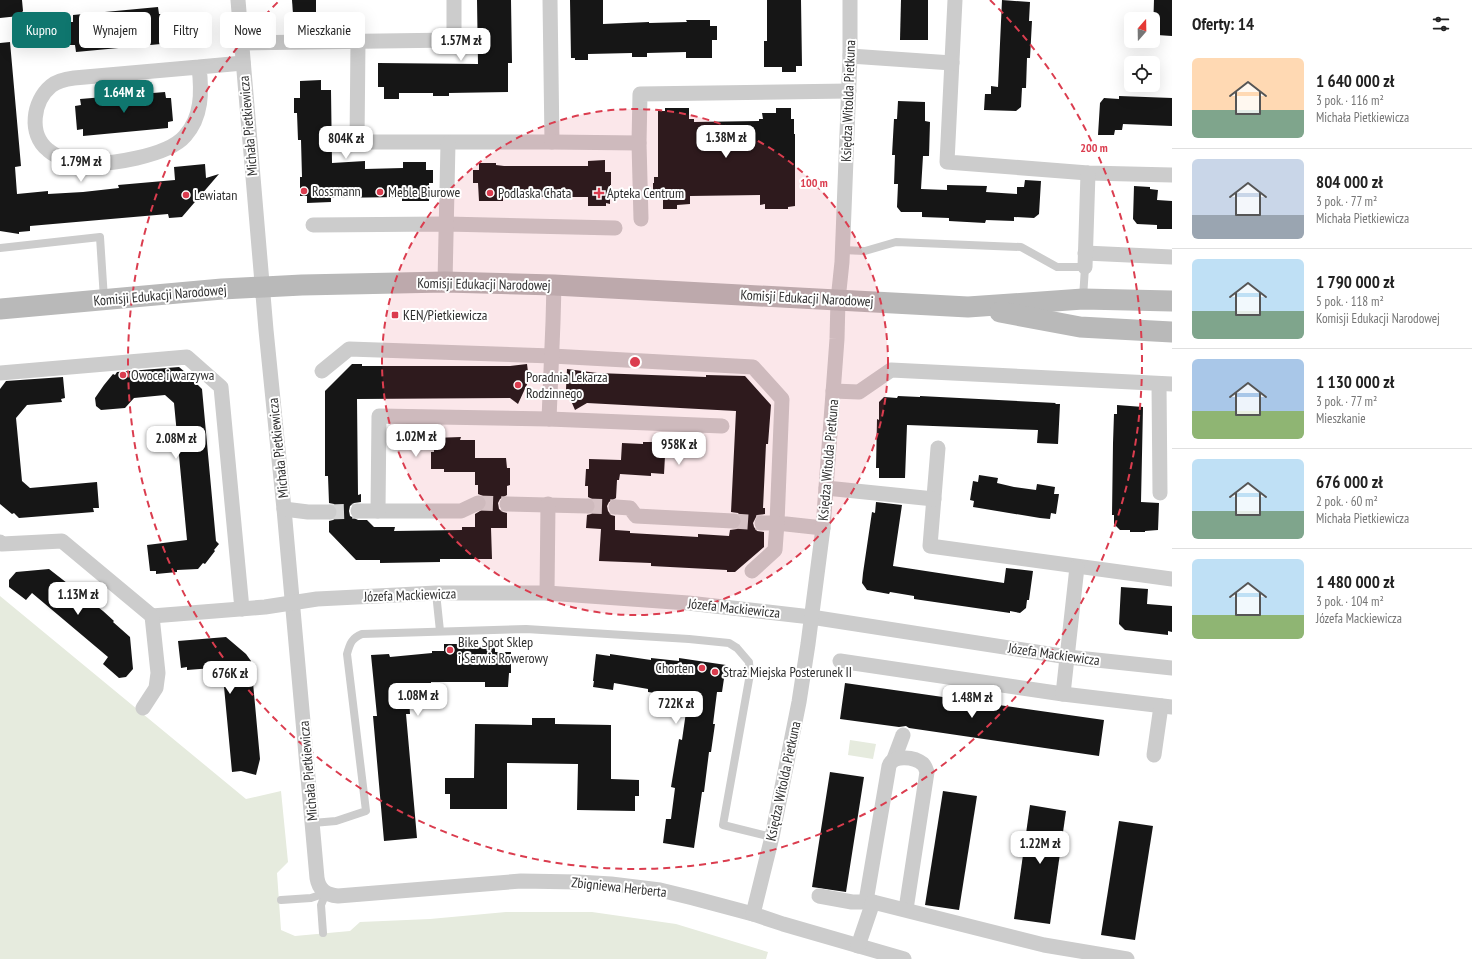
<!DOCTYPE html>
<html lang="pl">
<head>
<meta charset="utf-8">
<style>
	body { margin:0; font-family:"PT Sans Narrow",sans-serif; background:#f6f6f6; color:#222; height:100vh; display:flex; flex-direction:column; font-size:15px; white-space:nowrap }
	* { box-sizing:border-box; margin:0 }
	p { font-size:13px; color:#767676 }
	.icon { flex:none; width:22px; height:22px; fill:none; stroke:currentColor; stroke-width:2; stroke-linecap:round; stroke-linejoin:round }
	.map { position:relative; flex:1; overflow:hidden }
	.side { display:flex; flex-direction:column; background:#fff; width:300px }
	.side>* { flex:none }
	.hud { position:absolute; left:12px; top:12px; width:380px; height:36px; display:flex; gap:8px }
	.needle { width:26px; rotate:20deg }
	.fabs { position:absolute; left:1124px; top:12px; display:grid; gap:8px }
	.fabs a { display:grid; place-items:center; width:36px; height:36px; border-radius:6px; background:#fff; box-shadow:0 4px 16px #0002; font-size:20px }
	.price { position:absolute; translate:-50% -34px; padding:0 9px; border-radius:8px; background:#fff; color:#222; font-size:13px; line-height:26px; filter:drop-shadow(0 1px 2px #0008) }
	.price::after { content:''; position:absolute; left:50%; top:24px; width:12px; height:9px; margin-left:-6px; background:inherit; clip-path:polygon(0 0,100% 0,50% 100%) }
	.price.on { background:#0f766e; color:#fff }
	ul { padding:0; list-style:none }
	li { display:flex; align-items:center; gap:12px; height:100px; padding:0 20px }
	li+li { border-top:1px solid #e0e0e0 }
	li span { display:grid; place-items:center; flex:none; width:112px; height:80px; border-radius:6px; color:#555 }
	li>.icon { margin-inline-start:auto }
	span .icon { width:48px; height:48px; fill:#fffc; stroke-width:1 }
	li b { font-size:17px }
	h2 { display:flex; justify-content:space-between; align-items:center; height:48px; padding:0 20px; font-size:17px }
	.chip { padding:0 14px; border-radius:6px; background:#fff; box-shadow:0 4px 16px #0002; font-size:14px; line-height:36px }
	.chip.on { background:#0f766e; color:#fff }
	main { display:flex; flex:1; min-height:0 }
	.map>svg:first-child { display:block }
	.green { fill:#e6ebde }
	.building { fill:#161616 }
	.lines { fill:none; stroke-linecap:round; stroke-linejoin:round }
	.street-tunnel { stroke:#d5d5d5; stroke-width:15; stroke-dasharray:15 8; stroke-linecap:butt }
	.lane { stroke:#ccc; stroke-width:8 }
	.street { stroke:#ccc; stroke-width:15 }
	.secondary { stroke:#b9b9b9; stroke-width:21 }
	.ring { fill:none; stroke:#db3d4f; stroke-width:2; stroke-dasharray:7 5 }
	.poi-dot { fill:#db3d4f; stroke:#fff; stroke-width:1.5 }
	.labels { text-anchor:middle; stroke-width:4; stroke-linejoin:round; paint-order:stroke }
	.street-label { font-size:14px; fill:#2f2f2f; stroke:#fff }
	.poi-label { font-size:14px; fill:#2f2f2f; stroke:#fff; text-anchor:start }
	.centre { fill:#db3d4f; stroke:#fff; stroke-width:2 }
	.ring-label { font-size:12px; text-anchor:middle; font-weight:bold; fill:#db3d4f; stroke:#fff; stroke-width:4; stroke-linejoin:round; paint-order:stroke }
</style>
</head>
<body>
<main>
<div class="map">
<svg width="1172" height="959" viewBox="0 0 1172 959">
	<rect width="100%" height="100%" fill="#fff"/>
	<g class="green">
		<path d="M0,596L246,799L281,791L288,862L277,873L281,930L295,936L350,931L360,922L430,919L506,912H592L676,924L768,952L766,959H0Z"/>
		<path d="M850,740L876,744L873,759L848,755Z"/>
	</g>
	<g class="building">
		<path d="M0,0H22L23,11L19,16L0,18Z"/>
		<path d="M292,0H316V14H293Z"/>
		<path d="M477,0H511L512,63H508V92L449,93V96H433V93H399V99H384V87H378V63L478,64Z"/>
		<path d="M570,0H603V24L649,22V23L687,22L686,20H710V26H717V40H712V58H686V52L647,53V57H632V53L588,54V60H575V58H571Z"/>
		<path d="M767,0H801L802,66H796V72H782V67H764V41H767Z"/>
		<path d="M901,0H928V40H900Z"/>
		<path d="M1002,0L1030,2L1029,21H1032L1030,58H1027L1026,88H1022L1021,107L1016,111L984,110L985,94H991V86L998,87Z"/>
		<path d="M1154,0H1172V36L1157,35L1153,31Z"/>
		<path d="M158,7L159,14H164L166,37L161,38V44L76,52L75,45H70L68,22H73V15Z"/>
		<path d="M10,42L21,166L15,167L17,194L48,191V194L83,192L119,188L118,185L175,180L174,167L205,164L206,178L219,174L182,217L169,218L168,214L30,226V231L19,232V234L0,231V43Z"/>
		<path d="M321,80V90H331L332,163L365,161V169L403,168V162H426V170H433V183H429V201H402V197L331,198V202L307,203V196H300V177H302L301,140H298L297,113H294V98H300V81Z"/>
		<path d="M165,92L166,98H171L173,121L168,122V128L83,136V129L77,130L75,106L81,105L80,99Z"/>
		<path d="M1119,96L1172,98V126L1123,124L1122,130H1115L1114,135H1098L1100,103L1104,98L1119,99Z"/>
		<path d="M898,101L925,102V121L930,122L929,156H923L921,189L947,190V185L987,186L986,192L1017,194V187H1024L1025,180L1041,181L1039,214L1034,218L1014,217V221L986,220L985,223L949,221V218L922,217V212H901L897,207L898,184H894L895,155H892L894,119H897Z"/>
		<path d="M665,108H689V119H694V122L759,121V119H763L762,113H776V108H791V119H794V134H795V206L788,207V209H765V204L760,205V195L690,196V204L677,205V209H663V198H660V195H653V183H654V177H658V111H665Z"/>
		<path d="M605,160V172H611V185H610V204L606,203V206H588V197H503V201H479L478,183H473V170H479V163H496V165L504,166H588V161Z"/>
		<path d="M1134,186L1150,187V189L1158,190L1157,200L1172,201V229H1157V225L1137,224L1133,219Z"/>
		<path d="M352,364H362V366H510L527,364L529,380L518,404L510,398L357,399L358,495L361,494V502L354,503L350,506L349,511L350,516L358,520H367L374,527H395L394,531L462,530V527H475V514L485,508L487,503L483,496L478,494V485H475V472H444V469H431V452H434V438L461,437L460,440H475V458H506L507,468H510V485L507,486V495L500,499L498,503L499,509L503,512L507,513V528H491L492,559H440V562L380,563V560H356L329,532V521L333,520L337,517L338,512L334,504L329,503L328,476H325V391Z"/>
		<path d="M179,367L198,383L197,384L202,389L216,541L219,544L214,550L215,551L205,564L203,563L198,569L177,570V572L156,574V571H150L147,545L187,540L174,403L165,395L134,398L125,408L101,410L96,406L95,398L104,385L113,374L115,375L117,372Z"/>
		<path d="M567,369L597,373L706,377V375L745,376L771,405L768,444H766L763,508H765V514L757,515L753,523L754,527L757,531L764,532V547L735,572H727V570L651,566V563L599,561L601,529L586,528L587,515L591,514L594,511L596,506L592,499L588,497V486H585L586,469H589V459L621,460L622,443L643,444V442H663L662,456H665L664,474L651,473V476L620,474L619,480H617L616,498L609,502L607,506L608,511L611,515L615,516V530L630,531V533L698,537V534L729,536L730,530L737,529L740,526L742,521L741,517L738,513L731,512L736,411L587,403L575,410L566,389Z"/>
		<path d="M63,377L65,398L61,399L62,402L27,405L16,418L22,481L30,488L97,482L99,508H93L94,512L19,518L14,513L12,514L0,504V389L6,381Z"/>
		<path d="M898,396L920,397V396L1056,403L1055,404H1060L1058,444L1037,443L1038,430L907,425L905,478H879V468H876L877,419L879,420V402L884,397L897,398Z"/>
		<path d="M1117,405L1143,407L1141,502L1159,503L1158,530L1145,531V532H1130V530H1120L1114,524V515H1112L1113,443L1114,414H1117Z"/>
		<path d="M979,475L998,478L997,483L1014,487L1036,490L1037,484L1055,487L1054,494H1059L1056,514L1051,513L1050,519L1040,518L973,507L974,501L970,500L973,481L978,482Z"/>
		<path d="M876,502L902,505L893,566L1004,583L1006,568L1033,571L1029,600H1027L1026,608L1020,613L1010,611V613L914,599V596L890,592L889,594L867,590L862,583L863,573L872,512L875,513Z"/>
		<path d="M49,569L103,611L114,621L113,622L130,637L133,669L126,677L119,678L103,664L108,657L32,593L26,600L9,587V580L16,572Z"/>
		<path d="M1121,587L1148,589L1147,604L1172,606V632L1168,631V635L1125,630L1119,624Z"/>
		<path d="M226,637L246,654L251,661L260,759L256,775L241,771L232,772L223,676L213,668L187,670V667L181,668L178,641Z"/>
		<path d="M444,644H457V646L495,647V652H511V673H509L508,687H485V682H431V690L420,691L421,697L409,698L410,714H406L417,838L384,841L373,716H377L371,655L389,654L390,657L432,653V651H444Z"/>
		<path d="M596,654L610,656V654L651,660V658L679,661V658L726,665L722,692H717L713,724H715L711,752H709L704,792H702L694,848L663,843L666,819H671L675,788L671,787L679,739L682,740L688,698L648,692V689L614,683L613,690L593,687L594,681H593Z"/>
		<path d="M845,683L1104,720L1099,756L909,728L906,726L899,727L840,719Z"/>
		<path d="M532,718H555V724L611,725V779L639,780V796H635V811L577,810L578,764L507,763V809H450V794H445V778H474L475,724L532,725Z"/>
		<path d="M830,772L864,777L846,892L812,887Z"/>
		<path d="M943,791L977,796L959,910L925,905Z"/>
		<path d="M1030,805L1066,811L1050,924L1014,919Z"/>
		<path d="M1119,821L1153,826L1135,940L1101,935Z"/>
	</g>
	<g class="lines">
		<g class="street-tunnel">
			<path d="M478,503L507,504"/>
			<path d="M587,506L616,507"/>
			<path d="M329,512L358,511"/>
			<path d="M733,521L762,523"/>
		</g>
		<g class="lane">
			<path d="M0,248L100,237L104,299"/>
			<path d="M842,250L865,251L896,242L1021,247L1057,267H1085L1083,298"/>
			<path d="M436,593L440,631"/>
			<path d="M313,823L336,821L366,811L347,654C350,643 352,638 362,634L526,629L689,639L729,643L737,648L749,662L750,674L723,825L772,837"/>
			<path d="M281,900L311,898L326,893"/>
			<path d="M323,933L321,905L326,893"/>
		</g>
		<g class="street">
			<path d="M238,0L266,330L284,509L317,878C319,890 326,895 338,896L521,881L578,882L611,884L660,890L693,898L753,914L783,924L904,959"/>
			<path d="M955,0L947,162L1088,173L1172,175"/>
			<path d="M358,41L357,142H552L550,0"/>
			<path d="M242,43L454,40V0"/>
			<path d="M850,56L952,63"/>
			<path d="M199,67L74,78C66,79 57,81 51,86C33,101 28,134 48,150C56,157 70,162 81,163C107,166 168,156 185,136C202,117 202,92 199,67L243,63"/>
			<path d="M552,142L639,143L640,94L849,91"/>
			<path d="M639,143L641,219"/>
			<path d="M313,225L446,224L615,228"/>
			<path d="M1085,253L1172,257"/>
			<path d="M1085,267L1088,173"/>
			<path d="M445,282L448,143"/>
			<path d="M322,371L349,349L552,356L753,367L782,399L777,523L823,528"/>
			<path d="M0,373L187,357L221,387L242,609"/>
			<path d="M1159,384L1160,493"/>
			<path d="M833,391L859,392L891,370L1172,384"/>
			<path d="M549,419L722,426"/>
			<path d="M938,448L930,546L1172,579"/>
			<path d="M826,488L934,499"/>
			<path d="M507,504L587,506"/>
			<path d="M616,507L630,508L636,516L733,521"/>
			<path d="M284,509L308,512H329"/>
			<path d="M358,511H461L478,503"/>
			<path d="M378,511L379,416L549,419L553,322L554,285"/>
			<path d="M0,542L2,544L62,541L152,616L265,607L317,599L436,593H547L688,603L811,617L1068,657L1172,668"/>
			<path d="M752,571L775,550L777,523H762"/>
			<path d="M547,593L548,504"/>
			<path d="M840,661L1063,694L1172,707"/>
			<path d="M1063,694L1077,567"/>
			<path d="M143,708L156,688L158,673L152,616"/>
			<path d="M1154,755L1161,706"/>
			<path d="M894,759L903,735"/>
			<path d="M819,896L852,902H873"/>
			<path d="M866,901L889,766C893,754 915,757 923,764C925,766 926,769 927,772L906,909"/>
			<path d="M753,914L772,837L799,702L808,644L823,528L837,339L838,300L842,262L850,56V0"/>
			<path d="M858,946L873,902L1044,945L1127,959"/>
		</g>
		<g class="secondary">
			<path d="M0,309L222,289L302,285L445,282L554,285L968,307L1083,299L1172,301"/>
			<path d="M1000,312L1080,327L1172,332"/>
		</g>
	</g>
	<circle cx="635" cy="362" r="253" fill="#db3d4f" fill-opacity=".12"/>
	<g class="ring">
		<circle cx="635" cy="362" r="253"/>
		<path d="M990 0A507 507 0 1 1 280 0"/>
	</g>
	<g class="poi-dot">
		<circle cx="304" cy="191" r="4"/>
		<circle cx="380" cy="192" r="4"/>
		<circle cx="490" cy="193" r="4"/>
		<path d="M597 187h4v4h4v4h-4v4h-4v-4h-4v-4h4z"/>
		<circle cx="186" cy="195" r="4"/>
		<rect x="391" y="311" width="8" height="8" rx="2"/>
		<circle cx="123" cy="375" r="4"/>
		<circle cx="518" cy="385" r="4"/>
		<circle cx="450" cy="650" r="4"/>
		<circle cx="702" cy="668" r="4"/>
		<circle cx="715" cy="672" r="4"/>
	</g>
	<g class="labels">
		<g class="street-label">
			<text transform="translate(848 101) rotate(-88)" y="5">Księdza Witolda Pietkuna</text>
			<text transform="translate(248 126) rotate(-95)" y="5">Michała Pietkiewicza</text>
			<text transform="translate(484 284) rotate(1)" y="5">Komisji Edukacji Narodowej</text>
			<text transform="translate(160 295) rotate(-5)" y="5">Komisji Edukacji Narodowej</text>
			<text transform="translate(807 298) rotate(3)" y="5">Komisji Edukacji Narodowej</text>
			<text transform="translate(278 448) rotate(-96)" y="5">Michała Pietkiewicza</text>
			<text transform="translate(828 460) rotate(-85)" y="5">Księdza Witolda Pietkuna</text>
			<text transform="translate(410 595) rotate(-2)" y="5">Józefa Mackiewicza</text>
			<text transform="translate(734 608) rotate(6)" y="5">Józefa Mackiewicza</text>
			<text transform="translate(1054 654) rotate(8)" y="5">Józefa Mackiewicza</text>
			<text transform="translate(308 771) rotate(-95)" y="5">Michała Pietkiewicza</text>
			<text transform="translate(783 781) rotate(-78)" y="5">Księdza Witolda Pietkuna</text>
			<text transform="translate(619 887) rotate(6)" y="5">Zbigniewa Herberta</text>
		</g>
		<g class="poi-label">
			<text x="312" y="196">Rossmann</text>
			<text x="388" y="197">Meble Biurowe</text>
			<text x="498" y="198">Podlaska Chata</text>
			<text x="607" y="198">Apteka Centrum</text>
			<text x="194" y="200">Lewiatan</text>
			<text x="403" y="320">KEN/Pietkiewicza</text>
			<text x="131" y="380">Owoce i warzywa</text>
			<text x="526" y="382">Poradnia Lekarza<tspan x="526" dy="16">Rodzinnego</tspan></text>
			<text x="458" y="647">Bike Spot Sklep<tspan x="458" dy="16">i Serwis Rowerowy</tspan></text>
			<text x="694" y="673" text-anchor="end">Chorten</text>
			<text x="723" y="677">Straż Miejska Posterunek II</text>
		</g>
	</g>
	<circle cx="635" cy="362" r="6" class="centre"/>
	<g class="ring-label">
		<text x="1094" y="152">200 m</text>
		<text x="814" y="187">100 m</text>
	</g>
</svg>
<div class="fabs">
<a><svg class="needle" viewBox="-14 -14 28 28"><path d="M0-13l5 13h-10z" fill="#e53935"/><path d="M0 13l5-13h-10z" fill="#767676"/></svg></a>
<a><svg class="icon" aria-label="locate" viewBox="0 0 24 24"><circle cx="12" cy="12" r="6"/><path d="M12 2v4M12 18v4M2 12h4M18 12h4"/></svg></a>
</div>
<b class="price" style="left:461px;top:62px">1.57M zł</b>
<b class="price on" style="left:124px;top:114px">1.64M zł</b>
<b class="price" style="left:726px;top:159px">1.38M zł</b>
<b class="price" style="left:346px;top:160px">804K zł</b>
<b class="price" style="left:81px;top:183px">1.79M zł</b>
<b class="price" style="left:416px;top:458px">1.02M zł</b>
<b class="price" style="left:176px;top:460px">2.08M zł</b>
<b class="price" style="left:679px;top:466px">958K zł</b>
<b class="price" style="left:78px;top:616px">1.13M zł</b>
<b class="price" style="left:230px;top:695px">676K zł</b>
<b class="price" style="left:418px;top:717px">1.08M zł</b>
<b class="price" style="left:972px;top:719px">1.48M zł</b>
<b class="price" style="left:676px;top:725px">722K zł</b>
<b class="price" style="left:1040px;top:865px">1.22M zł</b>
<div class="hud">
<a class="chip on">Kupno</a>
<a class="chip">Wynajem</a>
<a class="chip">Filtry</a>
<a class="chip">Nowe</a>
<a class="chip">Mieszkanie</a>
</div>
</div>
<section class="side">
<h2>Oferty: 14<svg class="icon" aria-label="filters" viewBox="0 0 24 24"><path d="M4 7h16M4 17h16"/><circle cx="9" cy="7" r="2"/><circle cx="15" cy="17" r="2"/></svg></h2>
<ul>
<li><span style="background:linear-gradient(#ffd9b3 65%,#7fa58c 0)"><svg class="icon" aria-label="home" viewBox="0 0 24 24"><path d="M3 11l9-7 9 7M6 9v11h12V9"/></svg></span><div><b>1 640 000 zł</b><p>3 pok. · 116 m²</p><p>Michała Pietkiewicza</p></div></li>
<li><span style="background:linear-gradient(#c9d6e8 70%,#9aa5b1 0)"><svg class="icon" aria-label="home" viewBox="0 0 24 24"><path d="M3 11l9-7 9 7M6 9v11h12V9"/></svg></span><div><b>804 000 zł</b><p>3 pok. · 77 m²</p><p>Michała Pietkiewicza</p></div></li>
<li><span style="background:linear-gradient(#bfe0f5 65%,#7fa58c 0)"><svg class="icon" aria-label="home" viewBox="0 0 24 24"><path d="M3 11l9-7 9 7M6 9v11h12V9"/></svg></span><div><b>1 790 000 zł</b><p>5 pok. · 118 m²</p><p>Komisji Edukacji Narodowej</p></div></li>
<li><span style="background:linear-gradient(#a9c7e8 65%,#8fb573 0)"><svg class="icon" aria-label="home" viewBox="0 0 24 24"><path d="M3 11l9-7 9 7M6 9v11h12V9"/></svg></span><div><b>1 130 000 zł</b><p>3 pok. · 77 m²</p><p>Mieszkanie</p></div></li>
<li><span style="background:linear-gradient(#bfe0f5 65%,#7fa58c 0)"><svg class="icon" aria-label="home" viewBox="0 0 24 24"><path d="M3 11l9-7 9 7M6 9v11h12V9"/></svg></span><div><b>676 000 zł</b><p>2 pok. · 60 m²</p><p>Michała Pietkiewicza</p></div></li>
<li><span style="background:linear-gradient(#bfe0f5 70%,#8fb573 0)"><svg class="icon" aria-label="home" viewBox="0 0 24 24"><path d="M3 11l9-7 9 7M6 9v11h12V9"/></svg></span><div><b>1 480 000 zł</b><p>3 pok. · 104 m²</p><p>Józefa Mackiewicza</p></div></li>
</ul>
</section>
</main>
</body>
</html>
